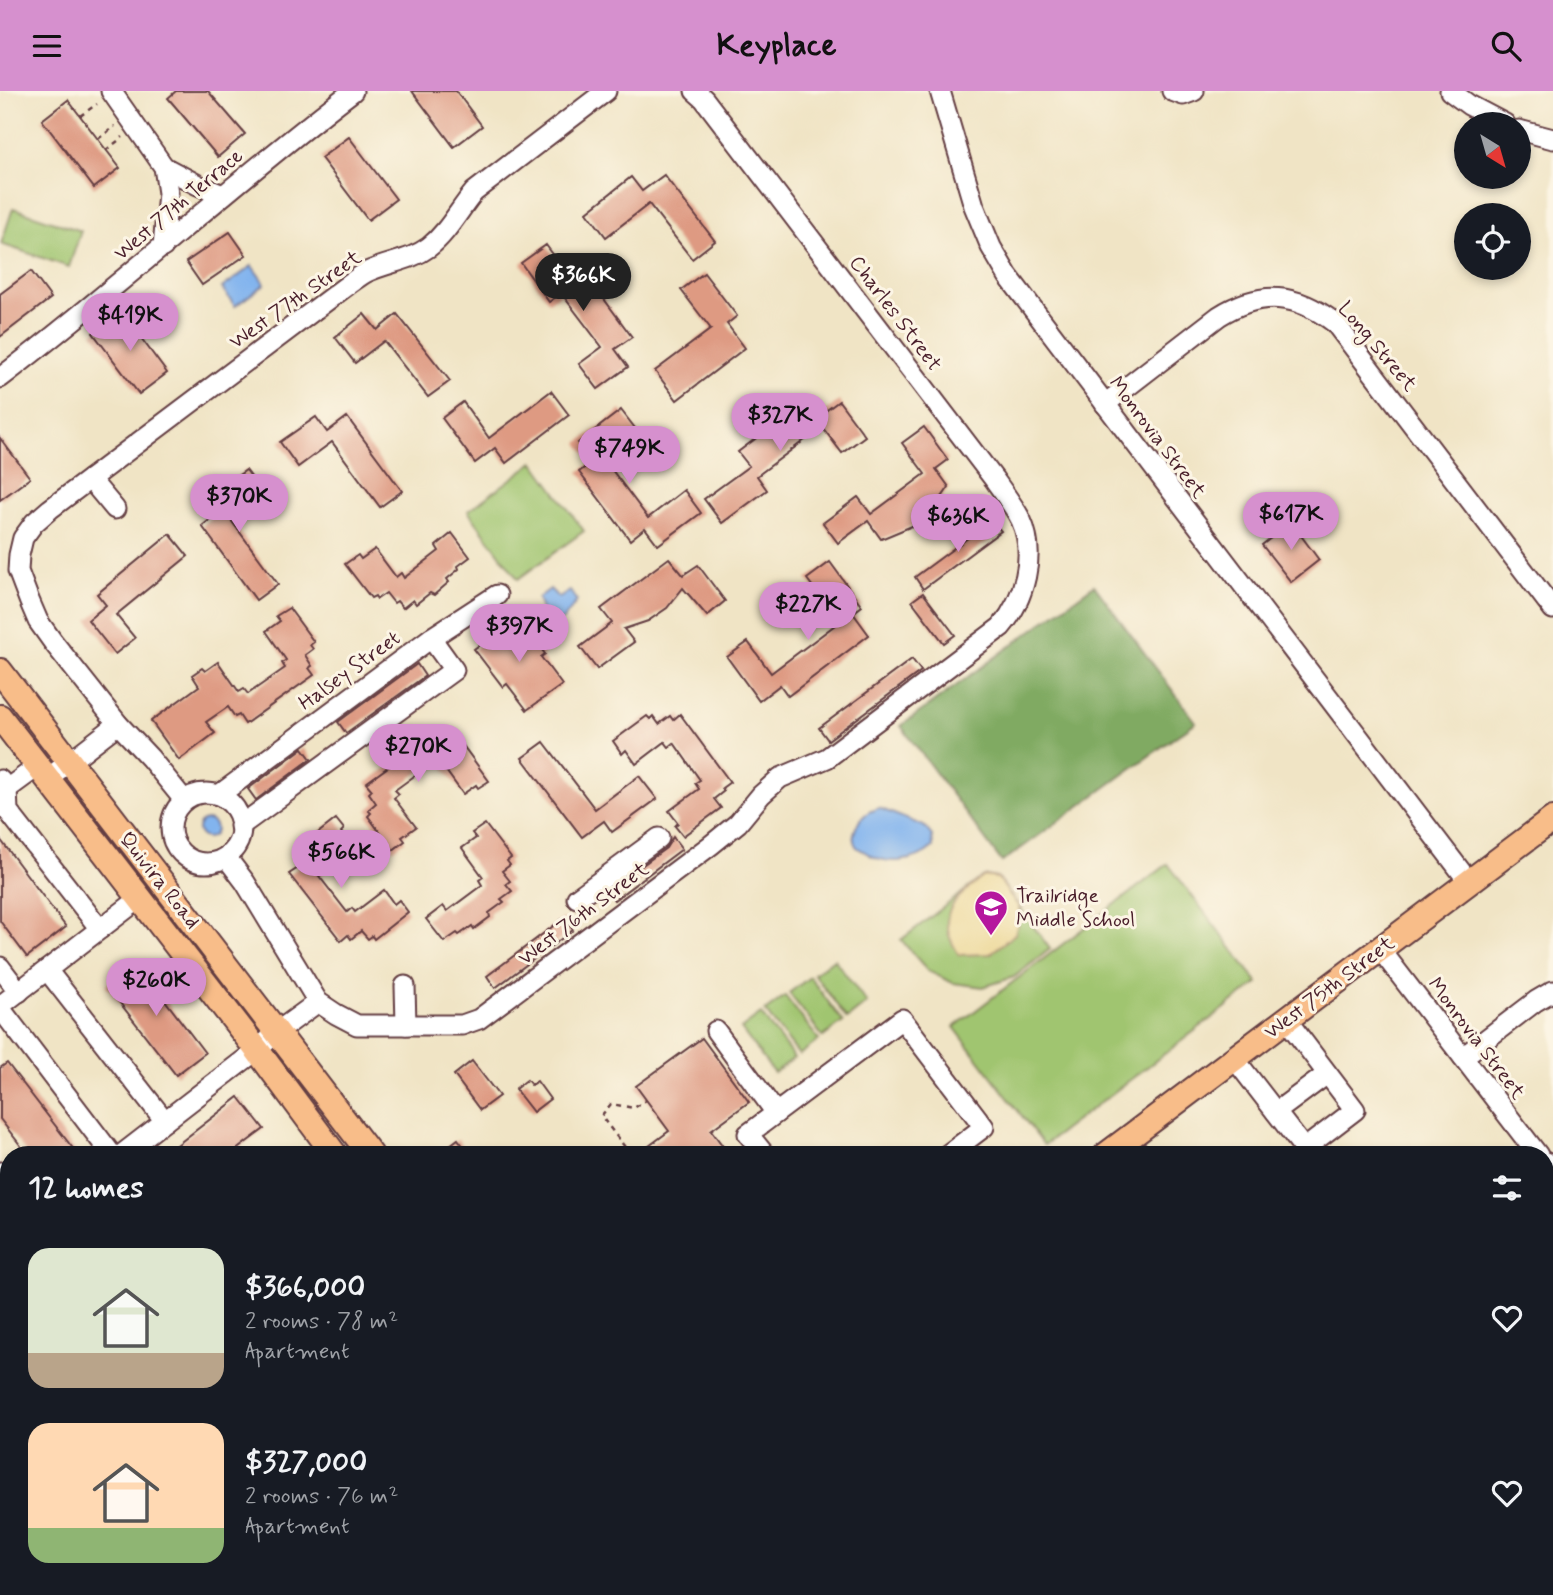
<!DOCTYPE html>
<html lang="en">
<head>
<meta charset="utf-8">
<style>
	body { margin:0; font-family:Mynerve,sans-serif; background:#20242c; color:#f1f3f6; height:100vh; display:flex; flex-direction:column; font-size:26px; white-space:nowrap }
	* { box-sizing:border-box; margin:0 }
	p { font-size:23px; color:#9ea1a6 }
	.icon { flex:none; width:38px; height:38px; fill:none; stroke:currentColor; stroke-width:2; stroke-linecap:round; stroke-linejoin:round }
	.map { position:relative; flex:1; overflow:hidden }
	.panel { position:absolute; left:0px; top:1055px; width:1554px; height:450px; display:flex; flex-direction:column; background:#171b24; border-radius:28px 28px 0 0; box-shadow:0 4px 10px #0003 }
	.panel>* { flex:none }
	.needle { width:46px; rotate:143deg }
	.buttons { position:absolute; left:1454px; top:21px; display:grid; gap:14px }
	.buttons a { display:grid; place-items:center; width:77px; height:77px; border-radius:50%; background:#171b24; box-shadow:0 4px 10px #0003; font-size:35px }
	.price { position:absolute; translate:-50% -60px; padding:0 16px; border-radius:24px; background:#d690ce; color:#111; font-size:23px; line-height:46px; filter:drop-shadow(0 2px 4px #0008) }
	.price::after { content:''; position:absolute; left:50%; top:42px; width:21px; height:16px; margin-left:-10px; background:inherit; clip-path:polygon(0 0,100% 0,50% 100%) }
	.price.current { background:#222; color:#fff }
	ul { padding:0; list-style:none }
	li { display:flex; align-items:center; gap:21px; height:175px; padding:0 28px }
	li span { display:grid; place-items:center; flex:none; width:196px; height:140px; border-radius:21px; color:#555 }
	li>.icon { margin-inline-start:auto }
	span .icon { width:84px; height:84px; fill:#fffc; stroke-width:1 }
	li b { font-size:30px }
	h2 { display:flex; justify-content:space-between; align-items:center; height:84px; padding:0 28px; font-size:30px }
	header { display:flex; justify-content:space-between; align-items:center; height:91px; padding:0 28px; background:#d690ce; color:#111; font-size:32px; font-weight:700 }
	.map>svg:first-child { display:block }
	.green { fill:#a0c56f; stroke:#75724d; stroke-width:2 }
	.forest { fill:#80aa62; stroke:#656446; stroke-width:2 }
	.sand { fill:#eeda9e; stroke:#9c7c64; stroke-width:2 }
	.water { fill:#82b4ee; stroke:#666a8c; stroke-width:2 }
	.building { fill:#de9a82 }
	.lines { fill:none; stroke-linecap:round; stroke-linejoin:round }
	.minor-casing { stroke:#633d42; stroke-width:23 }
	.major-casing { stroke:#633d42; stroke-width:28 }
	.path { stroke:#633d42; stroke-width:2.5; stroke-dasharray:5 5; stroke-linecap:butt }
	.minor { stroke:#fff; stroke-width:19 }
	.major { stroke:#f8bd89; stroke-width:24 }
	.labels { text-anchor:middle; stroke-width:6; stroke-linejoin:round; paint-order:stroke }
	.street-label { font-size:21px; fill:#4a1f2b; stroke:#fcf5e5 }
	.poi-label { font-size:21px; fill:#4a1f2b; stroke:#fcf5e5; text-anchor:start }
</style>
</head>
<body>
<header><svg class="icon" aria-label="menu" viewBox="0 0 24 24"><path d="M4 6h16M4 12h16M4 18h16"/></svg>Keyplace<svg class="icon" aria-label="search" viewBox="0 0 24 24"><circle cx="10" cy="10" r="6"/><path d="M15 15l6 6"/></svg></header>
<div class="map">
<svg width="1553" height="1504" viewBox="0 0 1553 1504">
	<rect width="100%" height="100%" fill="#fcf5e5"/>
	<filter id="ink" filterUnits="userSpaceOnUse"><feTurbulence type="fractalNoise" baseFrequency=".0143" numOctaves="2"/><feDisplacementMap in="SourceGraphic" scale="14" xChannelSelector="R" yChannelSelector="G"/><feConvolveMatrix kernelMatrix="1 2 1 2 8 2 1 2 1" color-interpolation-filters="sRGB"/></filter>
	<filter id="wash" filterUnits="userSpaceOnUse"><feTurbulence type="fractalNoise" baseFrequency=".00686" numOctaves="4" result="noise"/><feDisplacementMap in="SourceGraphic" scale="28" xChannelSelector="R" yChannelSelector="G"/><feGaussianBlur stdDeviation="1.57" result="paint"/><feColorMatrix in="noise" values="0 0 0 0 0 0 0 0 0 0 0 0 0 0 0 0 0 1.4 0 .05"/><feComposite in="paint" operator="in"/></filter>
	<g filter="url(#wash)">
		<rect width="100%" height="100%" fill="#f0e4c5"/>
		<g class="green">
			<path d="M13,117L81,140L69,176L1,153Z"/>
			<path d="M534,371L584,440L518,488L468,420Z"/>
			<path d="M1168,773L1258,892L1044,1054L954,936Z"/>
			<path d="M984,785L998,787L1050,858L1014,886L983,896L953,892L928,880L901,849Z"/>
			<path d="M834,868L867,912L847,928L814,883Z"/>
			<path d="M810,886L843,931L823,946L789,902Z"/>
			<path d="M785,905L819,949L799,964L765,920Z"/>
			<path d="M761,923L794,967L774,982L741,938Z"/>
		</g>
		<path class="forest" d="M1094,494L1196,631L1002,771L901,635Z"/>
		<path class="sand" d="M984,785L998,787L1019,816L1020,826L1015,843L990,863L959,864C933,824 952,810 984,785Z"/>
		<g class="water">
			<path d="M252,175L265,193L235,215L222,197Z"/>
			<path d="M550,498L559,507L570,500L577,510L563,529L541,535L534,526L542,519L538,507Z"/>
			<path d="M879,717L924,735L932,745L933,756C915,772 885,775 865,761C862,759 858,758 856,755C849,744 859,727 869,721C872,719 876,719 879,717Z"/>
			<circle cx="207" cy="738" r="9"/>
			<path d="M9,1200V1247H8L0,1243L1,1232C0,1226 0,1218 3,1212L1,1207L3,1201Z"/>
		</g>
		<g id="blocks">
			<g class="building">
				<path d="M176,0H208L245,43L218,66L168,7Z"/>
				<path d="M412,0H456L482,35L454,56Z"/>
				<path d="M68,9L120,77L94,97L42,29Z"/>
				<path d="M349,46L396,108L368,129L321,67Z"/>
				<path d="M664,84L715,150L692,168L649,113L606,146L587,121L631,86L642,100Z"/>
				<path d="M230,141L246,164L202,194L186,171Z"/>
				<path d="M546,154L573,190L584,181L632,246L615,258L628,276L598,298L579,273L602,256L561,202L549,211L521,172Z"/>
				<path d="M31,180L51,207L0,246V203Z"/>
				<path d="M704,182L737,225L727,233L745,257L677,309L655,280L711,238L681,199Z"/>
				<path d="M121,220L167,282L139,303L93,242Z"/>
				<path d="M364,223L377,239L397,223L450,290L428,306L384,250L355,272L335,246Z"/>
				<path d="M551,300L569,324L506,372L495,357L475,372L442,327L463,311L489,347Z"/>
				<path d="M839,310L865,345L842,362L822,336L757,385L767,399L722,432L704,408L749,375L738,361L804,311L816,327Z"/>
				<path d="M621,319L638,341L603,367L648,427L684,399L701,422L658,454L645,437L630,449L579,381L592,371L578,352Z"/>
				<path d="M316,326L327,341L347,326L402,400L380,416L332,351L298,376L280,351Z"/>
				<path d="M924,336L948,369L936,378L949,396L931,422L912,435L881,448L868,430L838,452L823,432L858,406L871,423L925,383L902,352Z"/>
				<path d="M0,347L30,387L0,409Z"/>
				<path d="M246,379L264,403L230,428L278,493L256,509L202,435L222,419L211,404Z"/>
				<path d="M992,429L1001,440L923,498L915,486Z"/>
				<path d="M1291,431L1319,469L1291,491L1262,454Z"/>
				<path d="M452,442L470,466L458,475L459,478L447,488L449,491L434,504L430,502L416,513L413,509L403,517L397,510L394,512L386,502L377,508L375,505L371,507L345,473L358,464L361,468L375,458L396,486L401,482L404,487L439,460L436,455Z"/>
				<path d="M170,443L188,465L116,524L135,547L115,563L88,529L106,514L97,503Z"/>
				<path d="M669,467L683,484L698,474L725,510L707,525L683,497L667,517L648,530L624,538L634,551L597,578L580,556L612,532L601,518Z"/>
				<path d="M830,471L862,515L853,522L869,544L788,605L780,594L759,610L727,566L748,551L771,582L839,531L807,488Z"/>
				<path d="M923,502L955,544L944,552L912,510Z"/>
				<path d="M289,517L314,551L310,554L313,558L305,564L312,575L309,577L314,584L245,633L239,624L235,626L228,616L206,631L215,642L179,669L151,630L199,595L192,584L202,577L205,580L218,571L239,601L244,598L248,603L285,577L282,572L286,569L266,540L280,530L276,525Z"/>
				<path d="M518,526L545,563L541,566L562,594L527,619L507,593L503,596L474,558Z"/>
				<path d="M912,568L921,580L828,649L819,637Z"/>
				<path d="M417,573L425,585L346,642L338,631Z"/>
				<path d="M680,623L730,691L722,697L724,700L714,708L721,717L683,745L675,735L678,732L669,720L699,698L695,692L700,689L674,652L669,656L665,651L636,673L626,659L622,663L613,650L647,625L650,628L653,625L659,633L670,625L673,629Z"/>
				<path d="M435,642L441,650L444,648L452,659L461,652L489,690L478,697L476,694L463,703L441,673L436,677L432,672L395,699L399,703L394,707L416,736L402,746L405,750L393,759L368,725L371,722L368,719L376,712L369,702L372,699L366,692Z"/>
				<path d="M544,651L595,718L639,685L657,708L612,741L604,730L582,746L522,667Z"/>
				<path d="M303,657L311,668L256,709L248,698Z"/>
				<path d="M336,728L344,738L341,741L350,753L321,776L325,781L319,785L347,821L352,817L355,821L384,799L394,813L399,809L408,821L374,848L372,845L368,848L361,840L351,848L348,844L341,850L289,783L298,777L295,774L305,766L299,757Z"/>
				<path d="M485,733L511,767L507,770L510,774L502,780L510,790L506,793L512,800L501,808L504,811L489,822L490,826L474,838L472,835L459,844L457,842L444,851L426,828L443,815L447,820L482,794L479,789L483,786L462,757L476,747L472,742Z"/>
				<path d="M673,746L682,758L614,809L607,800L666,757Z"/>
				<path d="M0,748L66,836L27,866L0,830Z"/>
				<path d="M564,827L573,839L495,897L487,885Z"/>
				<path d="M136,871L205,962L176,984L106,894Z"/>
				<path d="M702,947L749,1011L711,1039L725,1058L717,1064H637L669,1040L636,995Z"/>
				<path d="M472,970L499,1005L480,1019L454,984Z"/>
				<path d="M7,972L78,1064H28L0,1028V977Z"/>
				<path d="M527,989L531,994L537,990L550,1008L533,1021L515,998Z"/>
				<path d="M239,1006L264,1038L244,1053L230,1064H164Z"/>
				<path d="M458,1048L470,1064H437Z"/>
			</g>
		</g>
	</g>
	<g filter="url(#ink)">
		<use href="#blocks" fill-opacity="0" stroke="#633d42" stroke-width="2"/>
		<g class="lines">
			<g class="minor-casing">
				<g id="minor">
					<path d="M111,0L164,76L168,102L163,156"/>
					<path d="M940,0L974,115L991,156L1008,185L1469,791"/>
					<path d="M1172,0L1183,4L1194,0"/>
					<path d="M1450,0L1469,14L1505,33"/>
					<path d="M1519,39L1553,48"/>
					<path d="M164,76L198,94L223,104"/>
					<path d="M0,287C121,195 232,92 353,0"/>
					<path d="M1105,313L1219,225C1261,199 1296,202 1335,232L1553,518"/>
					<path d="M90,388L115,418"/>
					<path d="M431,547L497,504"/>
					<path d="M47,688L118,633"/>
					<path d="M0,689L7,698L8,720L100,838"/>
					<path d="M7,698L37,676"/>
					<circle cx="206" cy="737" r="35"/>
					<path d="M219,704L431,547L454,579L240,735"/>
					<path d="M184,709L150,667L118,633L53,551L38,530L29,509L18,480L19,464L23,447L34,432L50,418L349,193C355,189 361,184 367,181C388,171 410,170 429,156C448,141 459,119 474,101L606,0"/>
					<path d="M226,766L245,791L318,911L336,923L357,934H462L479,928L711,754L738,732L761,704L780,687L827,667L1001,536C1024,509 1037,464 1021,429C1014,415 1003,401 994,388L704,8L695,0"/>
					<path d="M577,807L659,747"/>
					<path d="M1380,858L1538,1064"/>
					<path d="M0,876L19,901"/>
					<path d="M47,879L165,1030"/>
					<path d="M405,895L406,934"/>
					<path d="M0,915L139,808"/>
					<path d="M0,917L112,1064"/>
					<path d="M1286,928L1355,1019L1304,1058"/>
					<path d="M716,940L776,1022"/>
					<path d="M1463,966L1536,910L1553,900"/>
					<path d="M1234,967L1309,1064"/>
					<path d="M1276,1021L1327,983"/>
					<path d="M121,1064L257,959L277,941L318,911"/>
					<path d="M765,1064L748,1043L902,928L984,1036L947,1064"/>
					<path d="M1545,1071L1553,1078"/>
					<path d="M0,1081L9,1093"/>
					<path d="M0,1152L9,1146"/>
					<path d="M0,1166L9,1164"/>
					<path d="M0,1350L9,1354"/>
					<path d="M0,1451L9,1445"/>
					<path d="M152,1496L157,1504"/>
					<path d="M347,1496L353,1504"/>
					<path d="M469,1496L474,1504"/>
					<path d="M760,1496L765,1504"/>
					<path d="M1137,1496L1143,1504"/>
					<path d="M1453,1496L1458,1504"/>
					<path d="M203,1504L213,1496"/>
					<path d="M792,1504L802,1496"/>
				</g>
			</g>
			<g class="major-casing">
				<g id="major">
					<path d="M0,580L371,1064"/>
					<path d="M0,626L257,959L335,1064"/>
					<path d="M1106,1064L1553,728"/>
					<path d="M660,1496L666,1504"/>
					<path d="M698,1496L704,1504"/>
					<path d="M491,1504L501,1496"/>
					<path d="M541,1504L551,1496"/>
				</g>
			</g>
			<g class="path">
				<path d="M80,25L97,13"/>
				<path d="M98,48L115,35"/>
				<path d="M106,59L123,46"/>
				<path d="M631,1064L601,1025L611,1013L634,1017L646,1009"/>
			</g>
			<use href="#minor" class="minor"/>
			<use href="#major" class="major"/>
		</g>
	</g>
	<defs>
		<g id="school-pin" transform="scale(1.75)"><path d="M0 17L-7.5 6A9.5 9.5 0 1 1 7.5 6Z" fill="#b5179e" stroke="#fcf5e5"/><path d="M0-5L7-2L0 1L-7-2ZM-4 1L0 2.5L4 1V4Q0 6-4 4Z" fill="#fff"/></g>
	</defs>
	<g fill-rule="evenodd">
		<use href="#school-pin" x="991" y="816"/>
	</g>
	<g class="labels">
		<g class="street-label">
			<text transform="translate(178 113) rotate(-40)" y="7">West 77th Terrace</text>
			<text transform="translate(295 208) rotate(-35)" y="7">West 77th Street</text>
			<text transform="translate(896 222) rotate(53)" y="7">Charles Street</text>
			<text transform="translate(1378 255) rotate(50)" y="7">Long Street</text>
			<text transform="translate(1158 346) rotate(53)" y="7">Monrovia Street</text>
			<text transform="translate(349 579) rotate(-36)" y="7">Halsey Street</text>
			<text transform="translate(160 789) rotate(52)" y="7">Quivira Road</text>
			<text transform="translate(583 822) rotate(-37)" y="7">West 76th Street</text>
			<text transform="translate(1329 896) rotate(-37)" y="7">West 75th Street</text>
			<text transform="translate(1477 947) rotate(53)" y="7">Monrovia Street</text>
		</g>
		<g class="poi-label">
			<text x="1016" y="811">Trailridge<tspan x="1016" dy="24">Middle School</tspan></text>
		</g>
	</g>
</svg>
<div class="buttons">
<a><svg class="needle" viewBox="-14 -14 28 28"><path d="M0-13l5 13h-10z" fill="#e53935"/><path d="M0 13l5-13h-10z" fill="#9ea1a6"/></svg></a>
<a><svg class="icon" aria-label="locate" viewBox="0 0 24 24"><circle cx="12" cy="12" r="6"/><path d="M12 2v4M12 18v4M2 12h4M18 12h4"/></svg></a>
</div>
<b class="price current" style="left:583px;top:222px">$366K</b>
<b class="price" style="left:130px;top:262px">$419K</b>
<b class="price" style="left:780px;top:362px">$327K</b>
<b class="price" style="left:629px;top:395px">$749K</b>
<b class="price" style="left:239px;top:443px">$370K</b>
<b class="price" style="left:1291px;top:461px">$617K</b>
<b class="price" style="left:958px;top:463px">$636K</b>
<b class="price" style="left:808px;top:551px">$227K</b>
<b class="price" style="left:519px;top:573px">$397K</b>
<b class="price" style="left:418px;top:693px">$270K</b>
<b class="price" style="left:341px;top:799px">$566K</b>
<b class="price" style="left:156px;top:927px">$260K</b>
<section class="panel">
<h2>12 homes<svg class="icon" aria-label="filters" viewBox="0 0 24 24"><path d="M4 7h16M4 17h16"/><circle cx="9" cy="7" r="2"/><circle cx="15" cy="17" r="2"/></svg></h2>
<ul>
<li><span style="background:linear-gradient(#dfe7d0 75%,#b9a48a 0)"><svg class="icon" aria-label="home" viewBox="0 0 24 24"><path d="M3 11l9-7 9 7M6 9v11h12V9"/></svg></span><div><b>$366,000</b><p>2 rooms · 78 m²</p><p>Apartment</p></div><svg class="icon" aria-label="heart" viewBox="0 0 24 24"><path d="M12 20l-8-8c-3-5 5-10 8-4 3-6 11-1 8 4z"/></svg></li>
<li><span style="background:linear-gradient(#ffd9b3 75%,#8fb573 0)"><svg class="icon" aria-label="home" viewBox="0 0 24 24"><path d="M3 11l9-7 9 7M6 9v11h12V9"/></svg></span><div><b>$327,000</b><p>2 rooms · 76 m²</p><p>Apartment</p></div><svg class="icon" aria-label="heart" viewBox="0 0 24 24"><path d="M12 20l-8-8c-3-5 5-10 8-4 3-6 11-1 8 4z"/></svg></li>
</ul>
</section>
</div>
</body>
</html>
